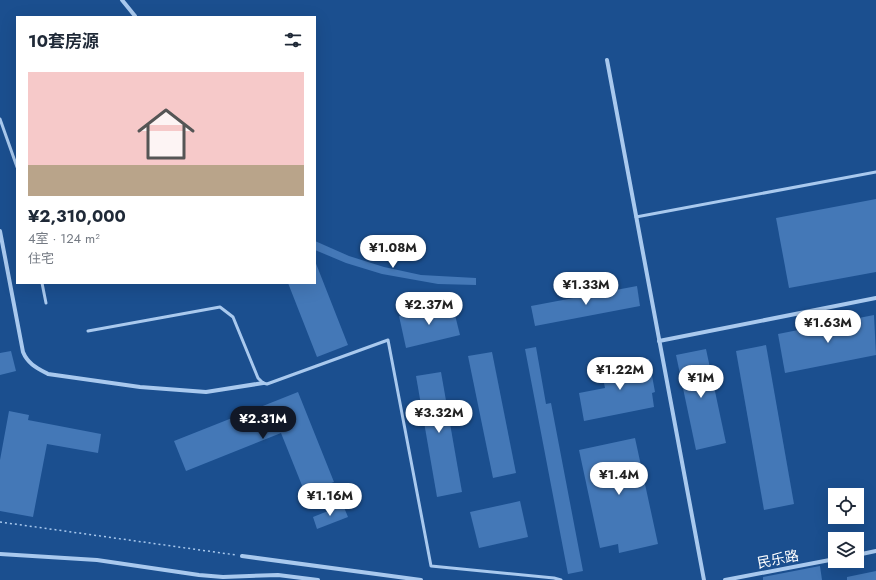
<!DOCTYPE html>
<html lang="zh">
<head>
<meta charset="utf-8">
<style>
	body { margin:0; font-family:Jost,"Noto Sans SC",sans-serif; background:#f6f6f7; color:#1f2937; height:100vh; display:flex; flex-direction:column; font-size:15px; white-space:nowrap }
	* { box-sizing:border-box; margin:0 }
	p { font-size:13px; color:#747a83 }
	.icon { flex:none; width:22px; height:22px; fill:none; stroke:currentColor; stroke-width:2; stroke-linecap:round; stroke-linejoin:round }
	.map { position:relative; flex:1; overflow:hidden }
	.side { position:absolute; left:16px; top:16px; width:300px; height:268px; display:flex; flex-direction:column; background:#fff; border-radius:0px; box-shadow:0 4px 16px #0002 }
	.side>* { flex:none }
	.controls { position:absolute; left:828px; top:488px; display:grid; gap:8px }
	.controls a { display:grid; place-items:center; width:36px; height:36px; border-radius:0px; background:#fff; box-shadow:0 4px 16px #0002; font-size:20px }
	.price { position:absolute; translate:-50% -34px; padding:0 9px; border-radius:14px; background:#fff; color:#222; font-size:13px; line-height:26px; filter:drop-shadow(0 1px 2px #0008) }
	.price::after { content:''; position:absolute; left:50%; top:24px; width:12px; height:9px; margin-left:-6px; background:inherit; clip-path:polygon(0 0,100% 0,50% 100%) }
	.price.selected { background:#111827; color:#fff }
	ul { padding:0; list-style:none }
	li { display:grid; align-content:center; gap:8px; height:212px; padding:0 12px }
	li span { display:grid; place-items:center; height:124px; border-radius:0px; color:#555 }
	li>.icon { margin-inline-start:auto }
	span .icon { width:72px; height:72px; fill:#fffc; stroke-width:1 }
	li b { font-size:17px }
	h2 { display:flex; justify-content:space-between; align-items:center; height:48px; padding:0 12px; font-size:17px }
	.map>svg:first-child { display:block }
	.building { fill:#4478b7 }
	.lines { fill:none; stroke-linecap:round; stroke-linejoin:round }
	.path { stroke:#a9c9ee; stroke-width:1.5; stroke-dasharray:2 3; stroke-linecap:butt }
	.lane { stroke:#a9c9ee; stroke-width:3 }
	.street { stroke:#a9c9ee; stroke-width:4 }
	.labels { text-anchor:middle; stroke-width:3; stroke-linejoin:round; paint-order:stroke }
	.street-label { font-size:14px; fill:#fff; stroke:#1b4f8f }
</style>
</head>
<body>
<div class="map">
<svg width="876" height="580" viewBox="0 0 876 580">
	<rect width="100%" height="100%" fill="#1b4f8f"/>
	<g class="building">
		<path d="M876,199V272L789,288L776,218Z"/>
		<path d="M315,241L349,256L384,267L421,275L476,278V285L438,284L382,274L346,263L315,250Z"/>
		<path d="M315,261L348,345L317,357L288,283H315Z"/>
		<path d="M637,286L640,306L535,326L531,306Z"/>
		<path d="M452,303L460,335L406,348L399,316Z"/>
		<path d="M874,315L876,355L785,373L778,334Z"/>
		<path d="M766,345L794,504L764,510L736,351Z"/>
		<path d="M536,347L546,404L551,403L583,571L568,574L525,349Z"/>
		<path d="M706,349L726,443L696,450L676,355Z"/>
		<path d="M11,351L16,371L0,375V353Z"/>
		<path d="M492,352L516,473L493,478L468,356Z"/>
		<path d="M649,359L655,392L652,393L654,407L584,421L579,393L605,388L601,368Z"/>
		<path d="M441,372L462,492L437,497L416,376Z"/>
		<path d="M298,392L334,482L305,493L281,433L186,471L174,441Z"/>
		<path d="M9,411L29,415L28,420L101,434L98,453L47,444L33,517L0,511V460Z"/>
		<path d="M635,438L658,544L619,553L618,544L600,548L579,450Z"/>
		<path d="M520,501L528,537L479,548L470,512Z"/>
		<path d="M343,505L348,517L317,529L313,517Z"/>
		<path d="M820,566L822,580H763V577Z"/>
		<path d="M876,571V580H847V577Z"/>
	</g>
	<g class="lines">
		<path class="path" d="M0,522L236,555"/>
		<g class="lane">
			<path d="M0,119L17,167"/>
			<path d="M636,217L876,172"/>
			<path d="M42,283L46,303"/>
			<path d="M88,331L220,307L233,317L258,378L263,383L267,384L388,340L431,566L554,578L561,580"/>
		</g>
		<g class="street">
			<path d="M122,0L135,16"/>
			<path d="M607,60L704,580"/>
			<path d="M0,231L23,352C28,364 37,368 48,374L140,387L206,392L263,383"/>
			<path d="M659,341L876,298"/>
			<path d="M0,554L97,560L199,575L223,577L278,575L318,580"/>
			<path d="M857,555L876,551"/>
			<path d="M242,556L421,580"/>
			<path d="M725,580L835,559"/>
		</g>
	</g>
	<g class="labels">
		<g class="street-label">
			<text transform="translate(778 559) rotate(-11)" y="5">民乐路</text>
		</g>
	</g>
</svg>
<div class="controls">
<a><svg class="icon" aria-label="locate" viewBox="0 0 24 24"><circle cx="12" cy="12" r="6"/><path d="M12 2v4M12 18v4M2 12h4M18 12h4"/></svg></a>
<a><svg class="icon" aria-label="layers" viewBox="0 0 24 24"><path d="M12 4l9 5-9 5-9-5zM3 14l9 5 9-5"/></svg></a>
</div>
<b class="price" style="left:393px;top:269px">¥1.08M</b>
<b class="price" style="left:586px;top:306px">¥1.33M</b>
<b class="price" style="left:429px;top:326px">¥2.37M</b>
<b class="price" style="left:828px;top:344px">¥1.63M</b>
<b class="price" style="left:620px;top:391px">¥1.22M</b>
<b class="price" style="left:701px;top:399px">¥1M</b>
<b class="price" style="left:439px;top:434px">¥3.32M</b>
<b class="price selected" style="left:263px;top:440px">¥2.31M</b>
<b class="price" style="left:619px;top:496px">¥1.4M</b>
<b class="price" style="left:330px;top:517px">¥1.16M</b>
<section class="side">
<h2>10套房源<svg class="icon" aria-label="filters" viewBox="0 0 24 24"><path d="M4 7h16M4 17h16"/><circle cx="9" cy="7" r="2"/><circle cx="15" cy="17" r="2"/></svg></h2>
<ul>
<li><span style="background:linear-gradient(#f6c9c9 75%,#b9a48a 0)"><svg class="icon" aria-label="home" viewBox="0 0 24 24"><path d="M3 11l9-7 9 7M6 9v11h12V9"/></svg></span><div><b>¥2,310,000</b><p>4室 · 124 m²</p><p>住宅</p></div></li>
</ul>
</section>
</div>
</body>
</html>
